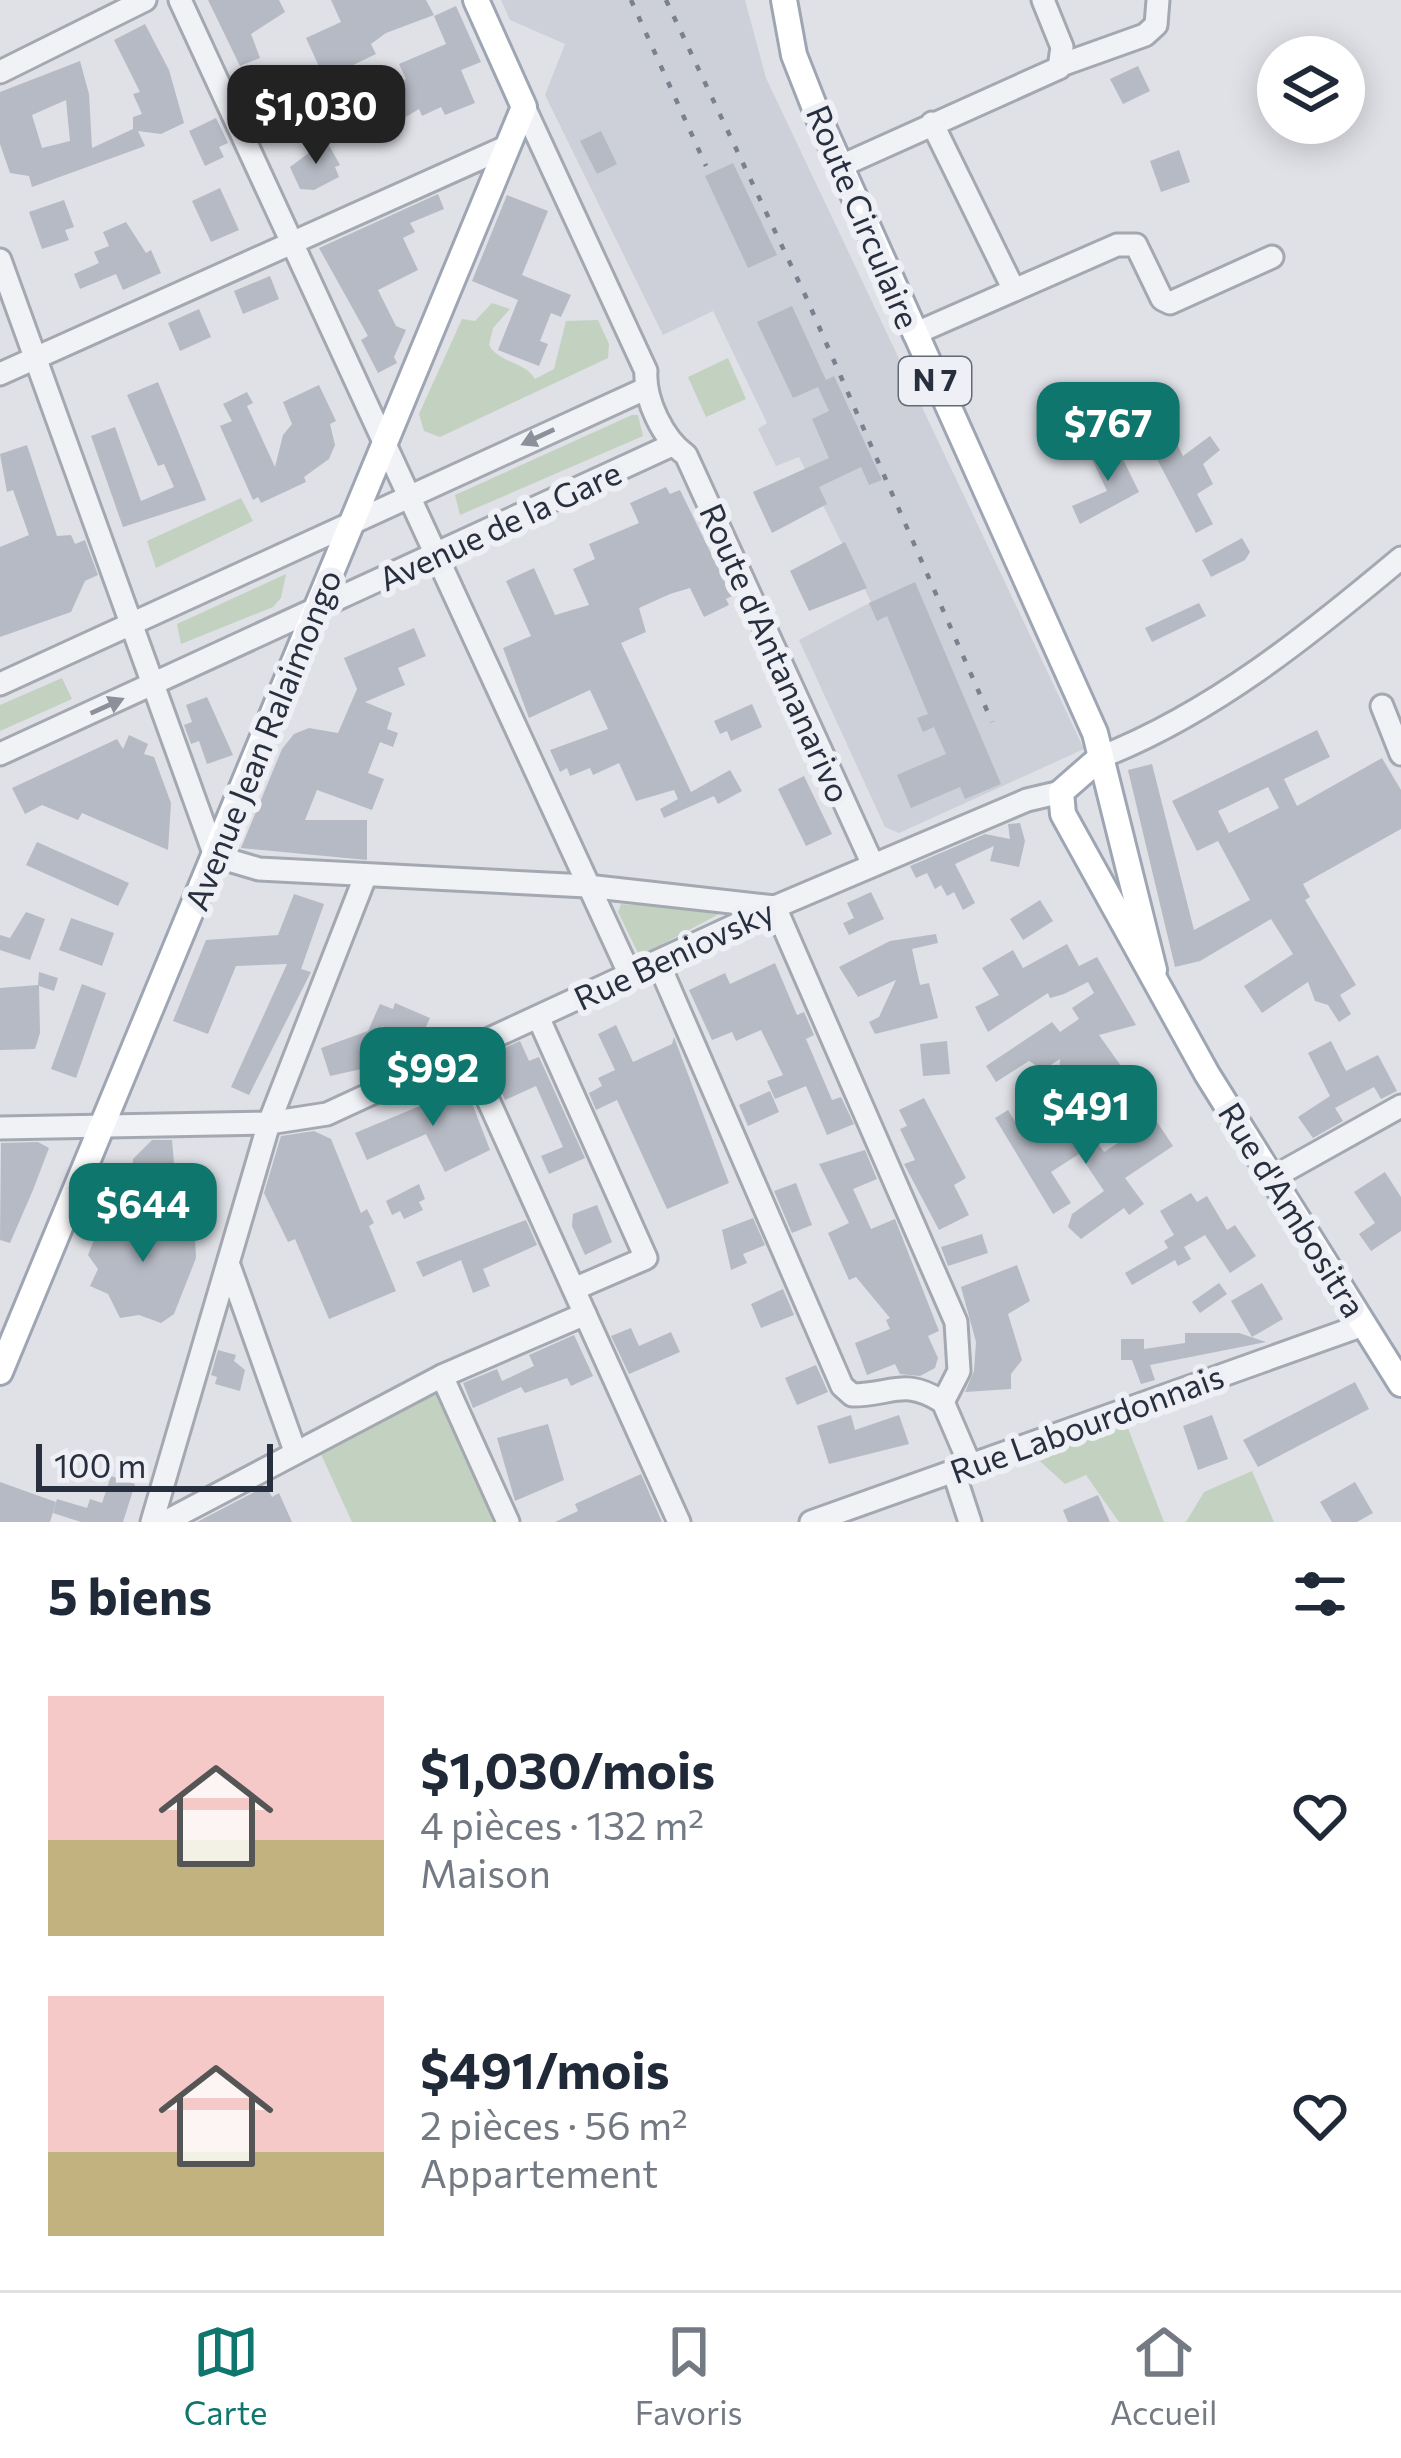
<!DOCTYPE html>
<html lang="fr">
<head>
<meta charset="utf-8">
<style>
	body { margin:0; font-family:Commissioner,sans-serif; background:#f6f6f7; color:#1f2937; height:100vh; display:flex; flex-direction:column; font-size:45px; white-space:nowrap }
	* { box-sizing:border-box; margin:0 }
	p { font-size:39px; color:#747a83 }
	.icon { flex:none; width:66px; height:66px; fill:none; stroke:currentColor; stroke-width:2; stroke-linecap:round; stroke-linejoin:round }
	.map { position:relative; height:1522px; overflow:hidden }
	.sheet { display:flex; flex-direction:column; background:#fff; flex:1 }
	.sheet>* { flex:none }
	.tools { position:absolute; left:1257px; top:36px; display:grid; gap:24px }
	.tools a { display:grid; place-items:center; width:108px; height:108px; border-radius:50%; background:#fff; box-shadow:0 6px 30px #0003; font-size:60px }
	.scale { position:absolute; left:36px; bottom:30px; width:237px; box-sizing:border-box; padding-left:12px; border:6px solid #282f3e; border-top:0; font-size:33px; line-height:42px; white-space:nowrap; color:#282f3e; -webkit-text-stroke:9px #eef0f5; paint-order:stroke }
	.price { position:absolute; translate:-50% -102px; padding:0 27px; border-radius:24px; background:#0f766e; color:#fff; font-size:39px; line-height:78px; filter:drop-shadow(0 3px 6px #0008) }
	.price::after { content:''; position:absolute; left:50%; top:72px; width:36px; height:27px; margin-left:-18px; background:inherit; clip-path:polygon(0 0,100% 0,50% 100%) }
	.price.current { background:#222; color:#fff }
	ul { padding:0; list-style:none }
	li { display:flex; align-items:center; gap:36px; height:300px; padding:0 48px }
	li span { display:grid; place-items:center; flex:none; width:336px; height:240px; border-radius:0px; color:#555 }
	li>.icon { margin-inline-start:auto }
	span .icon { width:144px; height:144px; fill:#fffc; stroke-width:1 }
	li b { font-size:51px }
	h2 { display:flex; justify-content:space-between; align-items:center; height:144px; padding:0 48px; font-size:51px }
	.dock { display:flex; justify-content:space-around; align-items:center; height:168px; border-top:3px solid #e0e1e3; background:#fff; font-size:33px; color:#747a83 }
	.dock a { display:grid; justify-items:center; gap:6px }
	.dock .current { color:#0f766e }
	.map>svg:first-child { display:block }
	.built { fill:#cdd0d9 }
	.green { fill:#c3d1c0 }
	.building { fill:#b6bac4; fill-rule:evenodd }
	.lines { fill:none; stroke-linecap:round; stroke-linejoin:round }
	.minor-casing { stroke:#a4a8b1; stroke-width:27 }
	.major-casing { stroke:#9ea5b3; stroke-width:30 }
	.minor { stroke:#f1f2f6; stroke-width:21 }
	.major { stroke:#fff; stroke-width:24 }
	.rail { stroke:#798090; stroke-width:4.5; stroke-dasharray:6 12; stroke-linecap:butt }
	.oneway { fill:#8c909a }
	.labels { text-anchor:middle; stroke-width:12; stroke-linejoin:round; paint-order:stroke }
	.shield { fill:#eef0f5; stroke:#636975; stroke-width:3 }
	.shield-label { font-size:30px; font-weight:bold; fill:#282f3e }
	.street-label { font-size:33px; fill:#282f3e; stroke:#eef0f5 }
</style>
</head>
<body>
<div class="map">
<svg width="1401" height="1522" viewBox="0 0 1401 1522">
	<rect width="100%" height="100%" fill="#dfe1e7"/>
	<path class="built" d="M501,0H745L766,78L1084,749L899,833L885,827L799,640L871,602L799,457L776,466L758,429L767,423L713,311L663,335L545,95L565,44L510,20Z"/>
	<g class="green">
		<path d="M492,303L510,309L493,328L489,345C500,364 525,361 535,379L554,369L566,321L598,320L609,344L608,358L440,437L424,431L419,414L462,319L475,321Z"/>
		<path d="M728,358L746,399L706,417L688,377Z"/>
		<path d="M632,415H638L643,436L460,515L455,495Z"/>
		<path d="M241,498L253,521L156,568L147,541Z"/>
		<path d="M286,574L281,598L273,607L181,644L177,624Z"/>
		<path d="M62,678L72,699L0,731V705Z"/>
		<path d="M621,904L717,910L719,914L644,954L638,953L618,912Z"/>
		<path d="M440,1387L498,1522H352L315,1441Z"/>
		<path d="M1126,1423L1164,1522H1119L1086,1475L1065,1484L1031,1453Z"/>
		<path d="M1252,1471L1274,1522H1186L1204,1492Z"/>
	</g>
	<g class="building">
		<path d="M208,0H279L285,12L251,34L260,58L240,66Z"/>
		<path d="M331,0H426L434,15L386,33L371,44L376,54L353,65L363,86L372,82L377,93L406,79L399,64L446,44L434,16L456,6L481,62L461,70L475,103L445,115L441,107L422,116L419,109L371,138L346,77L328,86L306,38L341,22Z"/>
		<path d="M145,24L169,70L184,123L161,134L138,131L145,146L32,187L29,176L10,173L0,144V92L80,61L89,94L92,148L133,129V117L142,114L133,94L140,92L114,40ZM66,100L70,141L42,148L32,115Z"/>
		<path d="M1138,66L1150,91L1123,104L1110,79Z"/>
		<path d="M216,118L228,143L219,147L224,157L205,166L189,131Z"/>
		<path d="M601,131L617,164L597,174L580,141Z"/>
		<path d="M325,138L340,165L335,167L339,177L314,190L300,189L290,167L314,149L311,143Z"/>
		<path d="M1179,150L1190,182L1161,192L1150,161Z"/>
		<path d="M733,163L777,255L748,268L705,176Z"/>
		<path d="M220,188L239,230L211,242L192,201Z"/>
		<path d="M438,194L444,209L410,223L415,232L403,238L418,270L378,290L396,326L406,330L394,357L397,363L378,373L361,340L368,336L319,248Z"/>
		<path d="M507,195L548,211L522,275L571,295L561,317L551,313L540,341L548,344L539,366L498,350L518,300L472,281Z"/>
		<path d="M64,200L74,227L65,230L69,240L42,249L29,212Z"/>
		<path d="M126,222L146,253L151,250L161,273L123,290L116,274L80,289L74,274L99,263L94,252L109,246L103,232Z"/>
		<path d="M270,276L279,299L243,314L234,291Z"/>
		<path d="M792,306L826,380L834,376L882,480L869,485L861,467L819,487L827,504L772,533L753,492L829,458L812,419L829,411L818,387L793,398L757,322Z"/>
		<path d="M199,309L211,337L180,351L168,323Z"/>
		<path d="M158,382L206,500L123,527L91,436L115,427L141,501L174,487L164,464L158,466L127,395Z"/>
		<path d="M319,385L336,421L330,424L335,445L329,459L304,477L306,482L261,503L258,497L253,500L220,426L232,421L223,404L247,392L253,403L247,406L275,467L283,435L292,424L283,402Z"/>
		<path d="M1162,414L1183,456L1210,436L1220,450L1203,464L1213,484L1197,494L1213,524L1196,533L1139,425Z"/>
		<path d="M1115,443L1139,492L1080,524L1072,506L1107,491L1090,455Z"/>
		<path d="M27,445L57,536L71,535L75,544L85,540L98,575L85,581L71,612L0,637V547L29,535L13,490L7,492L0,454Z"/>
		<path d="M666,487L670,494L680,490L732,596L726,599L729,605L704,617L690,588L670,594L639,608L646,632L621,643L691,792L730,770L742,791L718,804L714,796L664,818L660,809L678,799L674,790L636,801L619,763L593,775L590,768L570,776L567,768L560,772L550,750L608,729L590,690L529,718L503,648L531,636L506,581L534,568L555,615L589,605L573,569L595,559L589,544L639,523L630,503Z"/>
		<path d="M1242,538L1250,552L1245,560L1211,577L1202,560Z"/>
		<path d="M845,542L867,588L809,611L790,571Z"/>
		<path d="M915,582L1001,784L965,799L960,787L911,808L897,775L946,754L934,727L923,732L917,718L928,714L887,616L877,621L869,603Z"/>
		<path d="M1199,603L1206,616L1152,642L1145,628Z"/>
		<path d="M414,628L426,656L398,668L405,685L365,702L392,713L387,729L398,733L393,747L380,742L368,773L384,779L372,810L317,790L305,820H367V860L241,848L282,749L294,734L309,728L338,733L357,689L344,658Z"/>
		<path d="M207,697L233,755L207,764L199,741L191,744L184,725L192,722L186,705Z"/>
		<path d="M752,704L762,727L731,741L727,731L720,734L714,721Z"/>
		<path d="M1317,730L1330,757L1284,779L1297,806L1382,758L1401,790V829L1303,884L1310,897L1305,900L1356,985L1340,995L1351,1014L1339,1022L1328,1005L1315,1001L1308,982L1262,1013L1244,986L1293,954L1271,919L1200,961L1175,967L1128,770L1152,764L1194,930L1250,900L1218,841L1197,851L1172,801ZM1268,787L1279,808L1229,833L1218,811Z"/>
		<path d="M129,735L148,744L144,754L154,757L171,803L168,850L82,813L78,820L42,805L25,814L12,788L117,739L123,749Z"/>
		<path d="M804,776L832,834L806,846L778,789Z"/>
		<path d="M1020,823L1025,841L1019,867L990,861L994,846L955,864L975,903L963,910L954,892L947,896L941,885L935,889L927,873L916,878L910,866L985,834L1010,839L1008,824Z"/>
		<path d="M37,842L129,883L118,906L26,865Z"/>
		<path d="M871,892L884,919L849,935L843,923L854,918L847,903Z"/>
		<path d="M294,894L324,904L301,969L311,972L249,1095L231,1087L287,964L236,966L208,1034L173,1021L206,940L278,935Z"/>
		<path d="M1040,900L1053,921L1023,940L1010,919Z"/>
		<path d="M26,912L45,919L30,960L0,950V935L10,938Z"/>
		<path d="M71,918L114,933L102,966L59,950Z"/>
		<path d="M936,934L938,943L912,949L920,985L929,983L938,1018L875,1034L869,1022L879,1017L896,980L858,997L839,967L890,941Z"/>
		<path d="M1067,944L1079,966L1097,957L1136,1025L1099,1035L1121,1066L1068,1101L1058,1094L1060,1059L1043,1070L1029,1061L996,1082L986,1066L1052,1022L1060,1032L1079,1019L1072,1008L1094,993L1088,982L1064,994L1050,998L1048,993L988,1032L975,1007L999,995L982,968L1013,950L1023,968Z"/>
		<path d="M775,963L797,1015L804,1012L814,1035L806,1039L832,1100L841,1097L854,1124L827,1135L806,1086L775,1099L767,1081L783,1075L761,1030L736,1041L732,1032L712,1040L689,990L725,973L730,984Z"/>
		<path d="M39,972L58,978L54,991L39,986L40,1033L35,1049L0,1050V988L38,985Z"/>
		<path d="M82,984L106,993L76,1078L51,1069Z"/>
		<path d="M395,1003L430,1018L419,1042L382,1026L392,1055L373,1061L375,1066L330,1076L321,1048L368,1031L380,1004L393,1009Z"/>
		<path d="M616,1025L633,1062L672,1044L674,1037L729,1183L667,1209L617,1100L596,1110L589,1093L602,1086L598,1078L615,1070L598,1034Z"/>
		<path d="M520,1041L529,1061L539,1057L585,1158L549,1174L541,1156L563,1147L536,1086L505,1100L485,1057Z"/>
		<path d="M947,1041L950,1074L923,1076L920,1044Z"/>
		<path d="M1331,1041L1346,1071L1378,1055L1397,1091L1381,1099L1374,1087L1335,1108L1343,1121L1313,1138L1298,1117L1330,1096L1308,1053Z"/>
		<path d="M462,1077L490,1150L445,1172L426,1134L367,1160L355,1133L451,1093L447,1084Z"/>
		<path d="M770,1091L779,1112L748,1126L739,1105Z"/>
		<path d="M924,1098L966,1178L954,1185L969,1215L939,1230L904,1164L915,1160L900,1129L907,1126L899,1110Z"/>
		<path d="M1008,1110L1024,1136L1056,1116L1075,1146L1092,1135L1104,1152L1155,1119L1173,1146L1125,1178L1144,1204L1129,1215L1124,1208L1081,1239L1068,1227L1072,1214L1104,1191L1079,1154L1051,1172L1071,1203L1053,1214L995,1118Z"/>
		<path d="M314,1131L331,1139L361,1213L367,1209L374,1223L369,1226L396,1291L329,1319L295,1239L288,1242L264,1193L281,1136Z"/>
		<path d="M152,1140H172L174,1163L183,1167L176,1187L156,1186L132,1176L133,1159Z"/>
		<path d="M38,1142L49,1148L33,1190L10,1243L0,1240L1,1143Z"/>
		<path d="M865,1150L877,1179L853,1189L871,1229L895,1219L939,1331L928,1336L938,1358L935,1368L920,1376L900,1374L895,1364L867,1375L855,1343L890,1329L886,1320L890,1318L856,1277L849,1280L828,1233L849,1223L819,1164Z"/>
		<path d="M1385,1172L1401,1197V1231L1371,1251L1359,1234L1375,1223L1354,1192Z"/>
		<path d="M796,1183L812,1225L792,1233L774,1191Z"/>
		<path d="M419,1184L425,1199L419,1202L423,1210L404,1219L400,1211L392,1215L386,1201Z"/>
		<path d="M1191,1193L1197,1202L1207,1196L1227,1230L1235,1225L1256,1256L1230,1273L1205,1235L1184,1247L1191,1259L1178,1266L1175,1260L1132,1285L1125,1273L1168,1248L1164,1241L1174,1235L1160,1211Z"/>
		<path d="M597,1205L612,1242L585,1255L572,1226L573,1214Z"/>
		<path d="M122,1208L138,1215L155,1212L174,1230L195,1237L196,1258L174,1314L161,1323L139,1315L120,1318L108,1294L90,1286L98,1269L88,1255L94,1240L105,1230L111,1233Z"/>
		<path d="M753,1218L765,1245L743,1254L747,1263L731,1270L722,1230Z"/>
		<path d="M526,1220L537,1245L483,1269L490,1286L473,1293L461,1260L423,1277L416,1262Z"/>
		<path d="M982,1234L988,1253L948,1266L941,1247Z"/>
		<path d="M1017,1265L1030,1301L1008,1314L1022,1360L1011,1374V1389L965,1392L974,1371L976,1342L961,1287Z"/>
		<path d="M1219,1283L1227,1294L1200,1313L1192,1302Z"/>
		<path d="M1262,1283L1283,1319L1252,1337L1231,1301Z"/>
		<path d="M783,1289L794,1315L761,1328L751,1304Z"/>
		<path d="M631,1328L639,1346L671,1332L680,1352L629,1374L611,1336Z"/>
		<path d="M1185,1333H1239L1266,1342L1150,1365L1155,1380L1141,1384L1132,1360H1121V1339H1144V1349L1185,1343Z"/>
		<path d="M574,1335L593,1376L571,1386L567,1378L525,1393L521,1387L473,1408L463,1383L497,1369L502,1381L534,1366L529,1355Z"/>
		<path d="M218,1350L236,1355L234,1361L245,1370L240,1391L215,1384L217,1377L211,1375Z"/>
		<path d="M816,1365L828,1392L797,1405L785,1378Z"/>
		<path d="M1355,1382L1369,1409L1258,1467L1243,1440Z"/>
		<path d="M851,1415L855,1430L899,1415L909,1444L829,1464L817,1426Z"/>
		<path d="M1212,1415L1228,1459L1198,1470L1183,1426Z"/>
		<path d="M548,1424L564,1480L515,1501L497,1438Z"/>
		<path d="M641,1474L662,1522H555L578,1511L575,1504Z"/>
		<path d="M111,1476L135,1484L123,1522H81L53,1513L57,1499L87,1508L90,1499L102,1503Z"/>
		<path d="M0,1482L56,1502L50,1522H0Z"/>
		<path d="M1355,1482L1373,1513L1357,1522H1332L1320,1502Z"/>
		<path d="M266,1486L272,1497L279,1493L292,1522H197Z"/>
		<path d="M1098,1495L1110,1522H1068L1063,1510Z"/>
	</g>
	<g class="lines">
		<g class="minor-casing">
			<g id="minor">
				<path d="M180,0L630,975"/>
				<path d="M1061,65L1145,35L1156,25L1158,0"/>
				<path d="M0,72L145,0"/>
				<path d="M524,107L646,371C644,399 663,439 686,455L873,865"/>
				<path d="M932,123L1014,290"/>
				<path d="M841,166L1059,68L1062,47L1043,0"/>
				<path d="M0,260L215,856L259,869L587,886L775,907L956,1322L959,1371L943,1402"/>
				<path d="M914,334L1117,245H1136L1162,299L1170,303L1272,257"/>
				<path d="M0,374L508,146"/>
				<path d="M0,684L645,389"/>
				<path d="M1382,706L1401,754"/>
				<path d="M0,754L672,445"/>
				<path d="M1101,757C1213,713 1309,635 1401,558"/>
				<path d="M658,962L842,1386L852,1395C893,1395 903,1377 943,1402L971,1467"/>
				<path d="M539,1019L646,1258L574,1289"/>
				<path d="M466,1051L679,1522"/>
				<path d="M0,1128L269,1123L327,1114L775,907L1027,800L1061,792"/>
				<path d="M1272,1178L1401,1106"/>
				<path d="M230,1268L295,1451"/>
				<path d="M442,1376L508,1522"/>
				<path d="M954,1473L970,1522"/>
				<path d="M152,1522L269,1123L365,877"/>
				<path d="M165,1522L442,1376L585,1314"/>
				<path d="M811,1522L1363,1325"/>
			</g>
		</g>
		<g class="major-casing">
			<g id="major">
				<path d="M784,0L794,55L818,116L1095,733L1154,970"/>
				<path d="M1101,757L1061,792L1063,814L1207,1074L1401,1384"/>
				<path d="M0,1372L524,107L476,0"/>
			</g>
		</g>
		<use href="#minor" class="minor"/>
		<use href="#major" class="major"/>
		<g class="rail">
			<path d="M631,0L706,166"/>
			<path d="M666,0L806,297L992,722"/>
		</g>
	</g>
	<defs><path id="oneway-solid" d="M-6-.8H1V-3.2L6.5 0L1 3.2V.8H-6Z" transform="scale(3)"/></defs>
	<g class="oneway">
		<use href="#oneway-solid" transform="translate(538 437) rotate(155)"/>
		<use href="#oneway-solid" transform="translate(107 706) rotate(-24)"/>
	</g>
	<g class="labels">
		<rect class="shield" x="899" y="357" width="72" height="48" rx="9"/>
		<g class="shield-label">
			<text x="935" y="391">N 7</text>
		</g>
		<g class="street-label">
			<text transform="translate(863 217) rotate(67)" y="12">Route Circulaire</text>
			<text transform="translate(500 526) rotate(-25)" y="12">Avenue de la Gare</text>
			<text transform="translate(775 653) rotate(66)" y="12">Route d'Antananarivo</text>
			<text transform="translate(263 740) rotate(-68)" y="12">Avenue Jean Ralaimongo</text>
			<text transform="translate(674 955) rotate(-25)" y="12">Rue Beniovsky</text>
			<text transform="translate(1292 1210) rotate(58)" y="12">Rue d'Ambositra</text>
			<text transform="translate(1087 1424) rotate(-20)" y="12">Rue Labourdonnais</text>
		</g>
	</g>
</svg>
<div class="tools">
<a><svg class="icon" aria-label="layers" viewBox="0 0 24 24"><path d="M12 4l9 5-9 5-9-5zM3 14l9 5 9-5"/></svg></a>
</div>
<div class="scale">100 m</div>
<b class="price current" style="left:316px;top:167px">$1,030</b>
<b class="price" style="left:1108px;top:484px">$767</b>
<b class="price" style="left:433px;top:1129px">$992</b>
<b class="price" style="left:1086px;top:1167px">$491</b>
<b class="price" style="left:143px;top:1265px">$644</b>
</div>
<section class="sheet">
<h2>5 biens<svg class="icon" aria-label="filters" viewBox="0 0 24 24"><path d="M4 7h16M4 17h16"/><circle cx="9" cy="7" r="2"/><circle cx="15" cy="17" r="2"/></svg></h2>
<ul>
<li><span style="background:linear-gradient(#f6c9c9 60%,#c2b280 0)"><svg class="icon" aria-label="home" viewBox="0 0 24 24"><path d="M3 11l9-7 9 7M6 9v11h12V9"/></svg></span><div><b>$1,030/mois</b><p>4 pièces · 132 m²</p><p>Maison</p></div><svg class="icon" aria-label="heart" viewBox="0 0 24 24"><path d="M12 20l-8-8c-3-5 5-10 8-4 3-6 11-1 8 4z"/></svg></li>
<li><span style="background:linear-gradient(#f6c9c9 65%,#c2b280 0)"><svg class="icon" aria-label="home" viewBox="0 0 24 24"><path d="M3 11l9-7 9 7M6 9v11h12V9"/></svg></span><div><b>$491/mois</b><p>2 pièces · 56 m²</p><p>Appartement</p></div><svg class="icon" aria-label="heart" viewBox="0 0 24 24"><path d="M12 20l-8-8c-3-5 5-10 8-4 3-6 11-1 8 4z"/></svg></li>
</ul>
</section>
<nav class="dock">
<a class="current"><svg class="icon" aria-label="map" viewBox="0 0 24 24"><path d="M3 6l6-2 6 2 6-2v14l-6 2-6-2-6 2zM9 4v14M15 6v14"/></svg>Carte</a>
<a><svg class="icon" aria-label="saved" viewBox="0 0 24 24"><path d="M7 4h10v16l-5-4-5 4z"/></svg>Favoris</a>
<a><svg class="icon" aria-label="home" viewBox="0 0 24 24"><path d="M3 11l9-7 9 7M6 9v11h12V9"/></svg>Accueil</a>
</nav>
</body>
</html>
